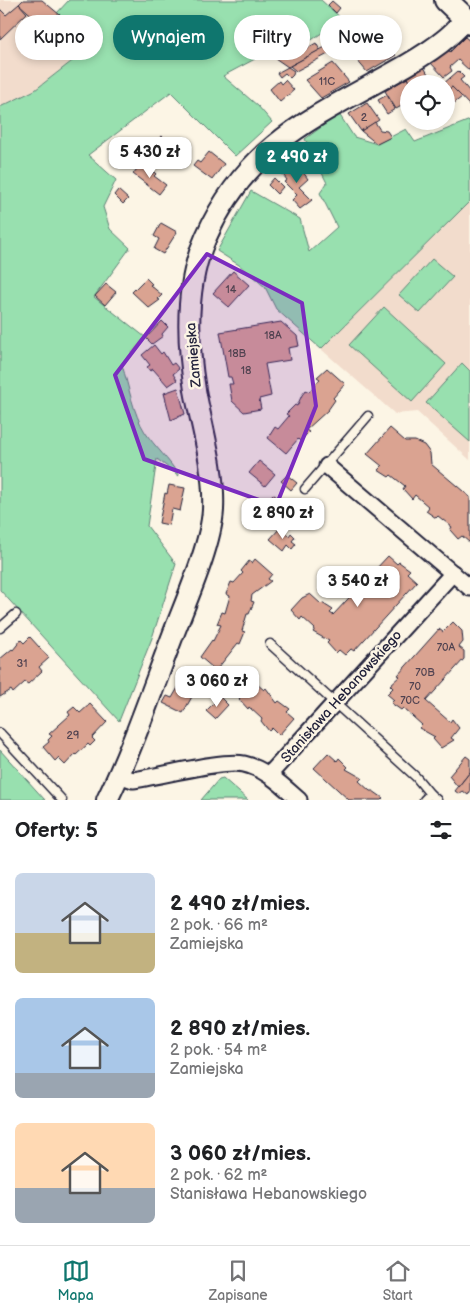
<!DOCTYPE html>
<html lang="pl">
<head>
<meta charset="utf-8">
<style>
	body { margin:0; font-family:"Balsamiq Sans",sans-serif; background:#f6f6f6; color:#202124; height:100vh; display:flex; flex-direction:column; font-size:19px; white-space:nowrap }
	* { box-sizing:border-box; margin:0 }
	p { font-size:16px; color:#757577 }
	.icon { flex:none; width:28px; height:28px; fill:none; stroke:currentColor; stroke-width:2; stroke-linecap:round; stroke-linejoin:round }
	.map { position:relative; height:800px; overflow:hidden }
	.drawer { display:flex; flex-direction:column; background:#fff; flex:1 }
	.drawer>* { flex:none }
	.hud { position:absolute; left:15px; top:15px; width:440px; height:45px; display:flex; gap:10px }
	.fabs { position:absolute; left:400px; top:75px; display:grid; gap:10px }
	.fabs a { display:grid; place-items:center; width:55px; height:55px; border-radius:50%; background:#fff; box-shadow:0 2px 8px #0003; font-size:25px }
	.price { position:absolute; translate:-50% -42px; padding:0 11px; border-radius:10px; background:#fff; color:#222; font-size:16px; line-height:32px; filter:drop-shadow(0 1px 2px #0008) }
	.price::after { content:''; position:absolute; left:50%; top:30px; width:15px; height:11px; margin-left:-8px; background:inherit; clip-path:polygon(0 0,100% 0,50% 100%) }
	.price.current { background:#0f766e; color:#fff }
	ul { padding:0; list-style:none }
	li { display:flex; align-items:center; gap:15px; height:125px; padding:0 15px }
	li span { display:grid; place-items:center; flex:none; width:140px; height:100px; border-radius:8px; color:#555 }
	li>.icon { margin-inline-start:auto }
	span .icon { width:60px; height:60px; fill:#fffc; stroke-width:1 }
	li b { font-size:21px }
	h2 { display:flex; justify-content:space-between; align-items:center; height:60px; padding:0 15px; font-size:21px }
	.tag { padding:0 18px; border-radius:22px; background:#fff; box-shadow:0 2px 8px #0003; font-size:18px; line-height:45px }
	.tag.current { background:#0f766e; color:#fff }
	.tabs { display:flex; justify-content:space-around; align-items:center; height:70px; border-top:1px solid #e0e0e0; background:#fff; font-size:14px; color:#757577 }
	.tabs a { display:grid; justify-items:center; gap:2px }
	.tabs .current { color:#0f766e }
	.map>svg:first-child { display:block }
	.built { fill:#f2dccc }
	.green { fill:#98e0af; stroke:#5d8175 }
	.building { fill:#daa391; stroke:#22223b }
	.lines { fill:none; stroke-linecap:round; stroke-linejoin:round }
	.service-casing { stroke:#22223b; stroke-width:11 }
	.minor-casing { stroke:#22223b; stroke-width:19 }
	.tertiary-casing { stroke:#22223b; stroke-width:24 }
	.secondary-casing { stroke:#22223b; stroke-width:26 }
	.service { stroke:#fcf5e5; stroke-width:8 }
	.minor { stroke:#fcf5e5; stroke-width:15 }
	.tertiary { stroke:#fcf5e5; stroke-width:20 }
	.secondary { stroke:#fcf5e5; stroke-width:22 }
	.marked { fill:#7b2cbf; fill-opacity:0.2; stroke:#7b2cbf; stroke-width:4; stroke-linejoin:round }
	.labels { text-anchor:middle; stroke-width:5; stroke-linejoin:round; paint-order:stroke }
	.number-label { font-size:11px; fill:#504250 }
	.street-label { font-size:14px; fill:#22223b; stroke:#fcf5e5 }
</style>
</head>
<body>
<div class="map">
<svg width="470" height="800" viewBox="0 0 470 800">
	<rect width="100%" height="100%" fill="#fcf5e5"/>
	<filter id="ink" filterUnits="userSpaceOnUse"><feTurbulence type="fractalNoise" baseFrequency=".02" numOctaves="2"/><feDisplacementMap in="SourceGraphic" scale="10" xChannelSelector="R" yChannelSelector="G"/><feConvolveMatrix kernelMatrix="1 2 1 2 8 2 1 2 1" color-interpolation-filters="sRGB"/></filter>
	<g filter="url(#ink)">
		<g class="built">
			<path d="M0,0H42L94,44L35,90L0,107Z"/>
			<path d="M470,201V460L417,412L395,414L321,349Z"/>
		</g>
		<g class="green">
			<path d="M69,0H321L342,19L300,48L268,28L256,45L268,52L223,76L258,106L272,122L235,156L171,92L88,155L116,180L103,207L110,229L130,248L94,297L145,337L122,365C129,387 133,413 145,432C155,447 169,459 179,476L157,459L147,526L176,564L152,638L119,721L0,590V107L35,90L94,44L57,13Z"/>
			<path d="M339,114L354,137L377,144L406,129L415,142L470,120V201L321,349L276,309L265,287L239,265L217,251L251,191L300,219L309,252L337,227L320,193L327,183L305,139Z"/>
			<path d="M432,259L453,277L420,313L399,295Z"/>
			<path d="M384,307L446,364L412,402L349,345Z"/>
			<path d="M462,363L470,371V442L426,403Z"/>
			<path d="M0,750L45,800H0Z"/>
			<path d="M223,778L248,800H201L219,779Z"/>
		</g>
		<g class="building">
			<path d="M23,0H42L60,15L46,28L19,4Z"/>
			<path d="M332,1L340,8L336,13L328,5Z"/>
			<path d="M19,4L27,13L0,39V9L6,15Z"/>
			<path d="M58,17L72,34L60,43L46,28Z"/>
			<path d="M266,31L299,53L316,43L320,50L288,67L256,45Z"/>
			<path d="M74,36L80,44L69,53L63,45Z"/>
			<path d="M379,36L386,48L388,47L396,55L367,72L350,52Z"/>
			<path d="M465,37L470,41V71L458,60L450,67L452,71L444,77L430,62L448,49L450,52Z"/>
			<path d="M325,47L330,53L296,71L290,66Z"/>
			<path d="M333,63L349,82L321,98L305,80Z"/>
			<path d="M288,67L294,71L293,75L290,78L285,73L280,77L277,73Z"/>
			<path d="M424,67L433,83L410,84L407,78Z"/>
			<path d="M458,71L464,77L460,80L470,92V106L452,87L448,90L446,84H443Z"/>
			<path d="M407,78L410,84L407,99L409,102L396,109L385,91Z"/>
			<path d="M285,80L294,90L280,102L270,89L279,81L281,84Z"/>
			<path d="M452,87L462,97L453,104L446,95V91Z"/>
			<path d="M387,95L395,109L387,114L378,100Z"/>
			<path d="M367,103L379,120L361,131L349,114Z"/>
			<path d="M375,122L380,130L387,131L391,137L377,144L361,131Z"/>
			<path d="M162,136L169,143L163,149L156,141Z"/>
			<path d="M209,152L224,164L212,180L193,166L197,161L200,163Z"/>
			<path d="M295,161L308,179L299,187L312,200L300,209L292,200L297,195L284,182L287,180L281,172Z"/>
			<path d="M140,165L152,174L154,172L156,174L154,176L166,185L159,194L133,174Z"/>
			<path d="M274,178L283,187L277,194L268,185Z"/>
			<path d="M118,190L128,199L123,204L114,195Z"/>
			<path d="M161,223L177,232L163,254L154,249L159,239L154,236Z"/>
			<path d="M233,271L249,285L229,307L213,293Z"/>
			<path d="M146,278L152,284L150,285L162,295L158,299L160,300L149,308L132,292Z"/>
			<path d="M106,284L116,292L105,305L95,296Z"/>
			<path d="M162,321L168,327L162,334L163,336L152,344L146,338Z"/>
			<path d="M281,322L297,336L299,346L288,348L290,360L265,364L271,396L259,399L261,409L244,412L232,401L229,384H233L231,377H228L220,332Z"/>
			<path d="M154,345L161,354L163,352L171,365L174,363L179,369L173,374L177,380L168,386L153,369L150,371L147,367L150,365L142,355Z"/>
			<path d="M327,368L345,384L333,398L335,400L328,410L306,430L309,432L300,441L298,439L286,453L268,438L275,427L278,429L289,416L286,414L295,405L297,406L302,395L306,390L309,392L320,379L317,377Z"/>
			<path d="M178,388L185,414L171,420L164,393Z"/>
			<path d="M390,428L405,441H415L424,445L430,453L431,464L470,497V543L462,536L458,539L450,530L452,527L438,516L436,518L426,511L429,507L415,495L412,499L403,489L405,486L391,475L389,477L378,470L382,466L367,454Z"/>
			<path d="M259,461L275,474L265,486L249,473Z"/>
			<path d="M287,475L297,483L291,490L281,481Z"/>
			<path d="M169,485L185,488L180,511L172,509L169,525L159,523L165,493L167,494Z"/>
			<path d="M273,494L291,509L279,523L264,511L268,506L265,504Z"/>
			<path d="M280,528L289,536L291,533L295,537L292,541L296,544L292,549L288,545L284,551L270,539Z"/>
			<path d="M388,556L397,564L399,562L410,570L407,573L417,582L354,651L351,649L345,655L339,650L336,653L327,643L329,641L313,632L315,629L302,617L300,620L291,610L302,598L310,594L321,604L322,603L333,610L330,613L333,615Z"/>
			<path d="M255,559L272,574L268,579L271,581L252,595L251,601L254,602L249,614H247L242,631L245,632L240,644L238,643L218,668H213L200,657L212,640L213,641L221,625L217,624L222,612L225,613L230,596L226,594L231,582L234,583L243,573L241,571L249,561L252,563Z"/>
			<path d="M453,622L462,631L463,642L459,647L464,651V659L426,701L450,722L452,719L459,728L451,738L454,740L441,748L433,739L435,737L419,728L422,725L403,708L401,710L391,703L394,700L387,694L393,688L390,685L400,676L398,675L439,629L443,632Z"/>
			<path d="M30,637L49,658L39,667L42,671L28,684L25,682L13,693L11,690L0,697V659L12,649L13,650L21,640L24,643Z"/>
			<path d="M242,668L253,676L250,678L264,690L266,688L277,703L279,701L290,709L287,712L294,718L279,735L272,728L269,731L261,721L262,719L249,707L248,709L239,699L240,698L226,685Z"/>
			<path d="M186,674L200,682L183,713L163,703L167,696L172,698Z"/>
			<path d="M220,697L228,705L215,719L206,711Z"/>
			<path d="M90,704L107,722L92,738L95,741L90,746L88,744L76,755L75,754L65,765L58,758L55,761L43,747L49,742L48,740L52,736L49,734L70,715L68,712L74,707L80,713Z"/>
			<path d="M328,753L337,761L339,758L348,767L346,769L362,778L359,781L370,791H373L383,798L381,800H349L314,768Z"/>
			<path d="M466,756L470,759V772L458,787L449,776Z"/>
			<path d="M470,772V792L468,795L463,791L459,794L455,791Z"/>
		</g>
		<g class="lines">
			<g class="service-casing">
				<g id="service">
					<path d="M305,489L368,416"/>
					<path d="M0,628L16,614"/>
					<path d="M270,644L416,777L430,794"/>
					<path d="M0,733L62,800"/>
					<path d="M424,800L430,794L437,800"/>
				</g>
			</g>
			<g class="minor-casing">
				<g id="minor">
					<path d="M327,466L470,588"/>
					<path d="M119,775L133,780C157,777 224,759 244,764C266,769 283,786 299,800"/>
					<path d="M269,775L453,573"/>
				</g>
			</g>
			<g class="tertiary-casing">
				<path id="tertiary" d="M107,800C133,747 152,690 173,635C186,601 211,545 213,510C215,469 202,429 195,390C187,341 185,283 206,237C246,147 310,119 391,74C413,62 453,39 465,18"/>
			</g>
			<g class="secondary-casing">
				<path id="secondary" d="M446,0L470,23"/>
			</g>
			<use href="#service" class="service"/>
			<use href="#minor" class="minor"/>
			<use href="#tertiary" class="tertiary"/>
			<use href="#secondary" class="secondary"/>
		</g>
	</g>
	<path class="marked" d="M207,254L302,303L316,406L276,506L144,459L115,375Z"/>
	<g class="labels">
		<g class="number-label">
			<text x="327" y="85">11C</text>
			<text x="364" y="121">2</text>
			<text x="231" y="293">14</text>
			<text x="273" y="339">18A</text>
			<text x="237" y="357">18B</text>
			<text x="246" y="374">18</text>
			<text x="446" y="651">70A</text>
			<text x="22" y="667">31</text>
			<text x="425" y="676">70B</text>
			<text x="415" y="690">70</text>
			<text x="410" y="704">70C</text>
			<text x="73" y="739">29</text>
		</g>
		<g class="street-label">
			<text transform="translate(193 355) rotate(-95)" y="5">Zamiejska</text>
			<text transform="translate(341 696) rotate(-48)" y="5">Stanisława Hebanowskiego</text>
		</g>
	</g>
</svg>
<div class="fabs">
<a><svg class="icon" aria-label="locate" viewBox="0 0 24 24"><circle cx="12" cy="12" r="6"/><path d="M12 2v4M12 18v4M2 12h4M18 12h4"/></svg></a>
</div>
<b class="price" style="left:150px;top:179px">5 430 zł</b>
<b class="price current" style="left:297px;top:184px">2 490 zł</b>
<b class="price" style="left:283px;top:540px">2 890 zł</b>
<b class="price" style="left:358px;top:608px">3 540 zł</b>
<b class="price" style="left:217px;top:708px">3 060 zł</b>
<div class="hud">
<a class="tag">Kupno</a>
<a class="tag current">Wynajem</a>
<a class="tag">Filtry</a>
<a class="tag">Nowe</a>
</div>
</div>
<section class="drawer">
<h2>Oferty: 5<svg class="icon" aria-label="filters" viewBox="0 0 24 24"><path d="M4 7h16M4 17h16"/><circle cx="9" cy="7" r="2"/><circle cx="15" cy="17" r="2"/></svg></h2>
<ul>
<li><span style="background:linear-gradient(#c9d6e8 60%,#c2b280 0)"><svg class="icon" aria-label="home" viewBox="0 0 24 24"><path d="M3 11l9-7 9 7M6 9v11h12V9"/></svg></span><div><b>2 490 zł/mies.</b><p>2 pok. · 66 m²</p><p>Zamiejska</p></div></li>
<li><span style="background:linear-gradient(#a9c7e8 75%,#9aa5b1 0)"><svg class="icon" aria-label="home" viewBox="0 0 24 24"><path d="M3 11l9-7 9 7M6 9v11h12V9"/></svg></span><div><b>2 890 zł/mies.</b><p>2 pok. · 54 m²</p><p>Zamiejska</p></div></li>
<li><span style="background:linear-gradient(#ffd9b3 65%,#9aa5b1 0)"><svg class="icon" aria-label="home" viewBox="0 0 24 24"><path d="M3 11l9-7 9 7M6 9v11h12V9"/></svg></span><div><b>3 060 zł/mies.</b><p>2 pok. · 62 m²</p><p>Stanisława Hebanowskiego</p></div></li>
</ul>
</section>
<nav class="tabs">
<a class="current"><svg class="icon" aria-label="map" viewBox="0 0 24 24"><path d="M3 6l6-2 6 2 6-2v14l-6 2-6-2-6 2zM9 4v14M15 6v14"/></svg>Mapa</a>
<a><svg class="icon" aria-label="saved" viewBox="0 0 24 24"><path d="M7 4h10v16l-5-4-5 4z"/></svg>Zapisane</a>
<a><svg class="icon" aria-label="home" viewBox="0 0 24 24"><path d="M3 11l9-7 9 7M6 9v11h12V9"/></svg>Start</a>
</nav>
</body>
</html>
